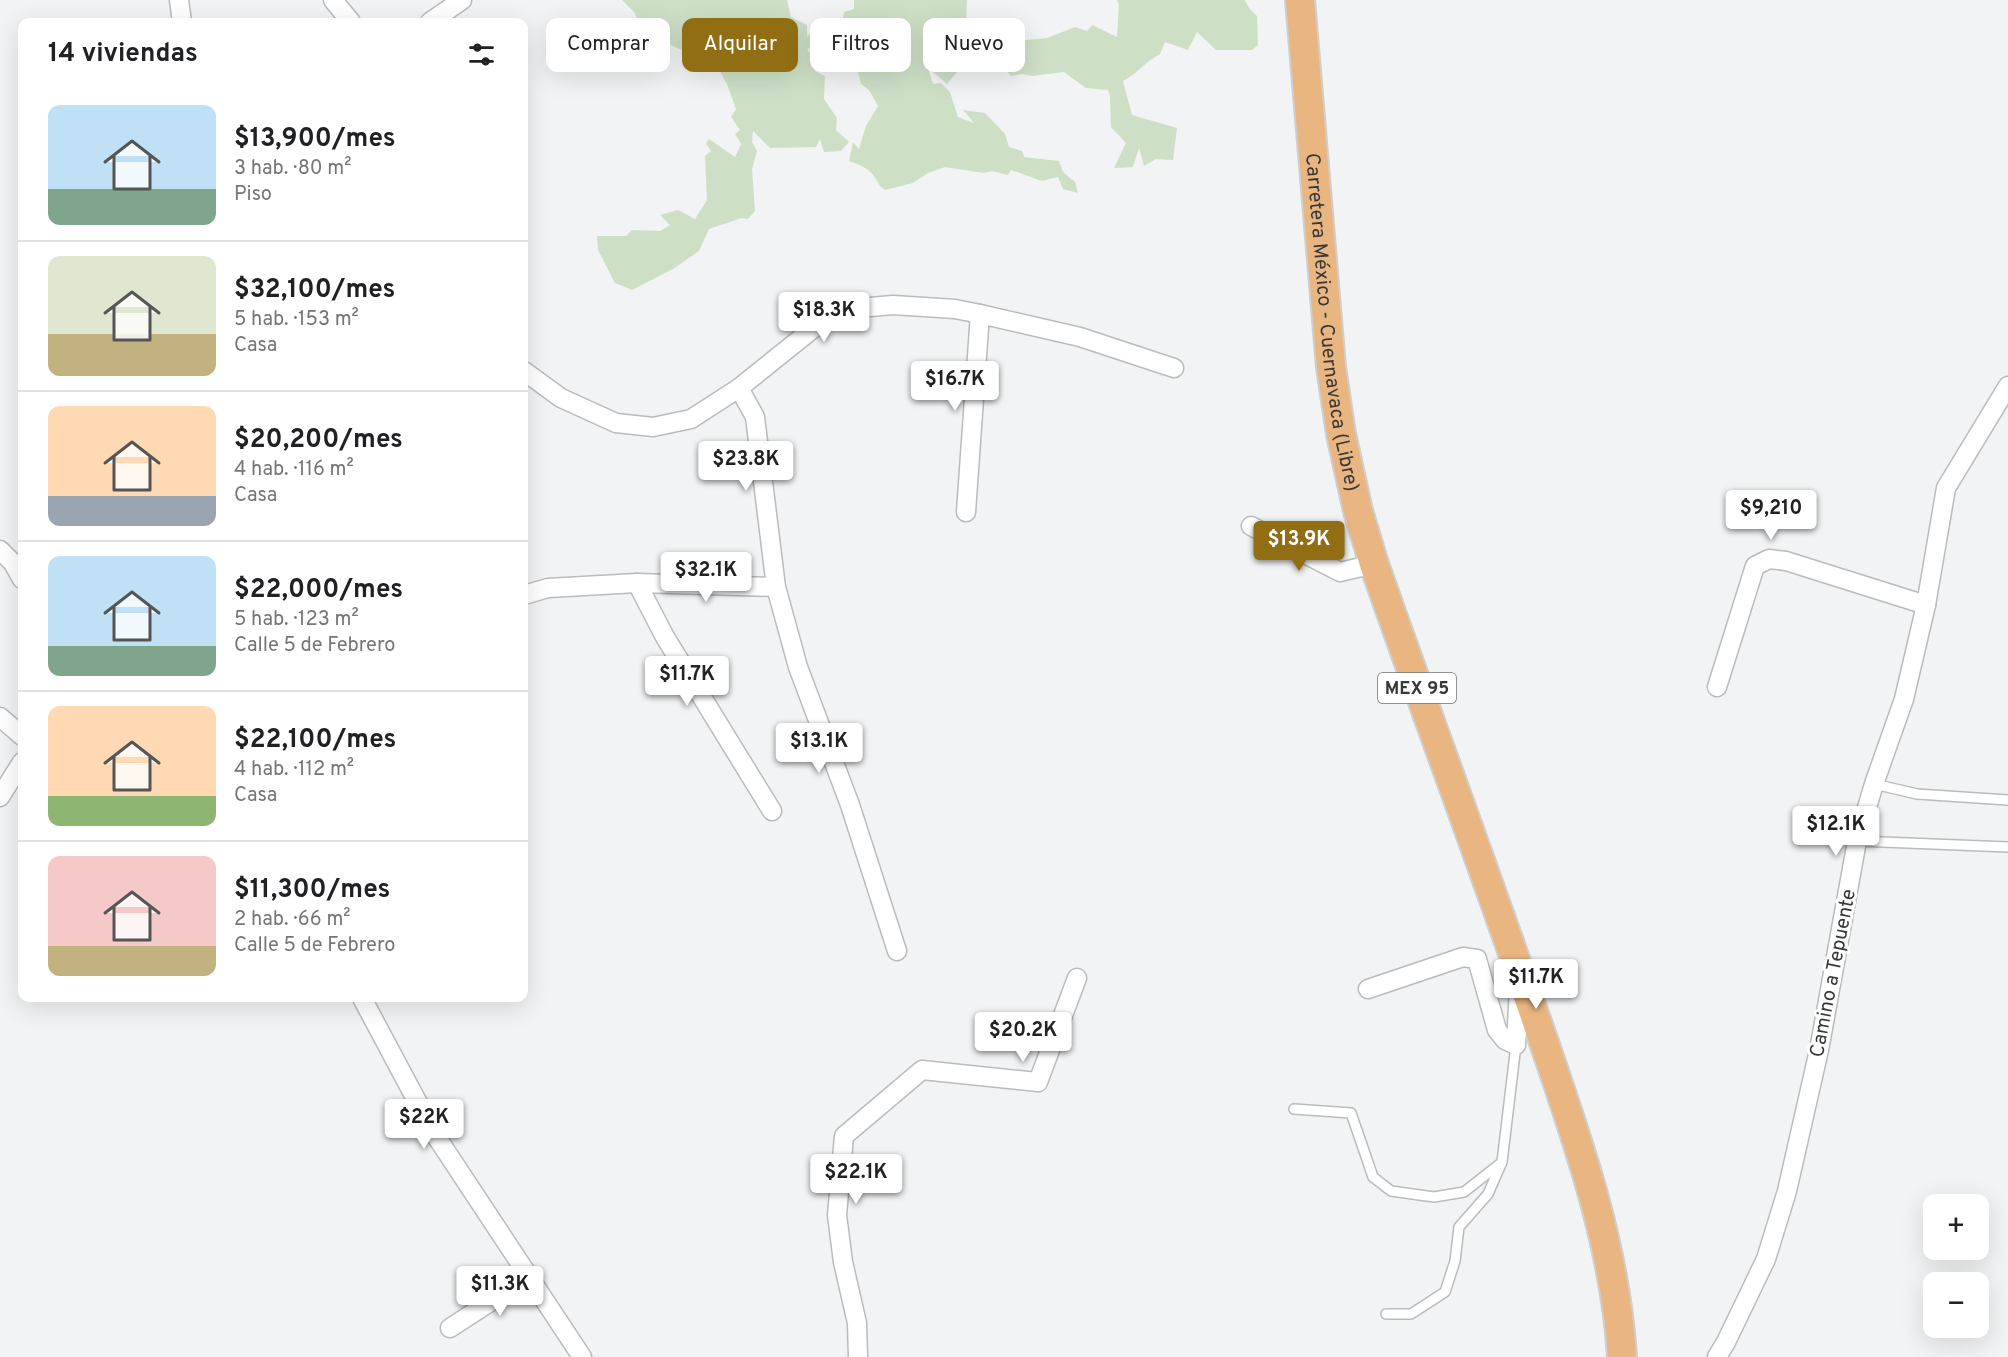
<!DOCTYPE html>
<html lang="es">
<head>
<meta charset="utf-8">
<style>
	body { margin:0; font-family:Overpass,sans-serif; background:#f6f6f6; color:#202124; height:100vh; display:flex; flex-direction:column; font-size:22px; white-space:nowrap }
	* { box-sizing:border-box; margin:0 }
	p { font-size:20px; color:#757577 }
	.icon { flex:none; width:33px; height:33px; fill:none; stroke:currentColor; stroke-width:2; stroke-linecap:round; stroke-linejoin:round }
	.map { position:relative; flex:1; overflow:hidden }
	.panel { position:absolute; left:18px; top:18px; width:510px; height:984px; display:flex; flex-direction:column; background:#fff; border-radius:12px; box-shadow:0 6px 24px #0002 }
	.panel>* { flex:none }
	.hud { position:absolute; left:546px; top:18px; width:570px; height:54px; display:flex; gap:12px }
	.controls { position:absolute; left:1923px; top:1194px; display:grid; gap:12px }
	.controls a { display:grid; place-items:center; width:66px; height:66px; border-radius:12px; background:#fff; box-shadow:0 6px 24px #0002; font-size:30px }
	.price { position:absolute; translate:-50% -51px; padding:0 14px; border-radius:6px; background:#fff; color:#222; font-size:20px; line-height:39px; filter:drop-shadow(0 2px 3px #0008) }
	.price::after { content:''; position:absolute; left:50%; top:36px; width:18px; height:14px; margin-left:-9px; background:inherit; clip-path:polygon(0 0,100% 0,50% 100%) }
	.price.current { background:#916d13; color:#fff }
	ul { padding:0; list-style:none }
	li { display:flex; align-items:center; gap:18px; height:150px; padding:0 30px }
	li+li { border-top:2px solid #e0e0e0 }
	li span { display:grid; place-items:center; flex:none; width:168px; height:120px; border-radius:12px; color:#555 }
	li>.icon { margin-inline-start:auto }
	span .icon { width:72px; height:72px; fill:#fffc; stroke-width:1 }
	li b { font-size:26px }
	h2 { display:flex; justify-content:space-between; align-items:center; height:72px; padding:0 30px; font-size:26px }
	.chip { padding:0 21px; border-radius:12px; background:#fff; box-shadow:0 6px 24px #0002; font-size:21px; line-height:54px }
	.chip.current { background:#916d13; color:#fff }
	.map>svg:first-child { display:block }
	.green { fill:#cde0c6 }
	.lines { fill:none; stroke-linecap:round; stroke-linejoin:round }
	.lane-casing { stroke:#b9bbbc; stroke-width:12 }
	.street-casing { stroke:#b9bbbc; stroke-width:21 }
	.primary-casing { stroke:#cfcfcf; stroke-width:32 }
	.lane { stroke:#fff; stroke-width:9 }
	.street { stroke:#fff; stroke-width:18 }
	.primary { stroke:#e9b681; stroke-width:28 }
	.labels { text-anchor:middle; stroke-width:6; stroke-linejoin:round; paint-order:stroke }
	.shield { fill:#fff; stroke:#737474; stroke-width:1.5 }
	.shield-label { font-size:18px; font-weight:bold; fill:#373838 }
	.street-label { font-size:20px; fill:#373838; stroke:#fff }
</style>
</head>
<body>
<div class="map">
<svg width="2008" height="1357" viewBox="0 0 2008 1357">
	<rect width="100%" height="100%" fill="#f1f3f4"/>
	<g class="green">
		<path d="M622,0H787L791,17L807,25V37L819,25L821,36L807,50L815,58V71L825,76L824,99L837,118L836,130L849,142L841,151L824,152L820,139L816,147L770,148L753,131L752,142L757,151L752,169L755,211L748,219L742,218L709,229L699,251L673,269L632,290L615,283L598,250L597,236H626L632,230L660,231L670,225L660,215L678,210L695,219L707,200L705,156L711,151L706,143L709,139L735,157L741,144L735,134L740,130L731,117L736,109L727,84L717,66L671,45L664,30L659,41L639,22L634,12Z"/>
		<path d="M854,0H967L966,20L971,29V33L987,54L976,67L958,71L947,84L933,72L952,66L930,42L923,52L933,84L941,83L950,92L958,117L974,123L963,110L985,113L1005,134L1009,147L1022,151L1024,157L1059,161L1063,172L1075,182L1078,193L1063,189L1058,177L1042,181L1011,170L1008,175L992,171L984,173L945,167L928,173L913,183L885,190C879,186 879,183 875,178C870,168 859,165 849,161L853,142L859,149L866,126L878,106L869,90L861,84L852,47L842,40L838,22L843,18L844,12L854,9Z"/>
		<path d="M1117,0H1245L1249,8L1257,16L1258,45L1252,50H1216L1197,32L1188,50L1165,42L1160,54C1146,61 1137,74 1123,81L1132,115L1177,128L1173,160L1156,159L1144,166L1139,148L1133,167L1114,168L1126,143L1111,127L1110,96L1108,90L1086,88L1064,72L1032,76L1022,74L1011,76L997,57L1016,41L1047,38L1075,27L1087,31L1092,25L1117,37L1119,5Z"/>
	</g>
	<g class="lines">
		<g class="lane-casing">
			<g id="lane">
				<path d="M1874,784L1917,794L2008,800"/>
				<path d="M1857,841L2008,847"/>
				<path d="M1294,1109L1351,1113L1373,1177L1391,1191L1434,1197L1464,1192L1501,1163"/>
				<path d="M1386,1314H1411L1445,1292L1455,1261L1459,1227L1488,1194L1502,1162L1516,1045"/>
			</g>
		</g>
		<g class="street-casing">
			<g id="street">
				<path d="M179,0L182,22"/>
				<path d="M333,0L351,22"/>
				<path d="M430,22L462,0"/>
				<path d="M524,371L561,398L616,423L653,427L691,419L739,388L825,319L848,309L893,305L955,309L980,314L1080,337L1174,368"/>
				<path d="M739,388L755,417L776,587L798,667L850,805L897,951"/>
				<path d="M966,512L980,314"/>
				<path d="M1251,526L1340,572L1374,564"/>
				<path d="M0,550L13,563L22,579"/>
				<path d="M637,583L665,637L772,811"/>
				<path d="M524,595L548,588L637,583L776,587"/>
				<path d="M1717,687L1755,566L1769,559L1786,561L1926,605"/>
				<path d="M0,717L22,736"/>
				<path d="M0,797L22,762"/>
				<path d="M1368,989L1463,957L1477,959L1497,1030L1505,1040L1516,1045L1519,987"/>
				<path d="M362,998L434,1133L582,1357"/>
				<path d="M450,1328L530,1276"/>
				<path d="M858,1357L857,1323L843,1262L837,1215L844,1136L922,1070L1038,1082L1077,978"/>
				<path d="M1717,1357L1726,1342L1766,1259L1787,1191L1819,1050L1857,841L1874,784L1904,699L1926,605L1946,488L2008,386"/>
			</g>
		</g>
		<g class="primary-casing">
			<g id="primary">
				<path id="s1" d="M1300,0L1331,367L1341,434L1358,511L1374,564C1428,718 1485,871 1538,1025C1575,1133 1615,1242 1622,1357"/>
			</g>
		</g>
		<use href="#lane" class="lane"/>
		<use href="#street" class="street"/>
		<use href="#primary" class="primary"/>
	</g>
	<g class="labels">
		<rect class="shield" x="1378" y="673" width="78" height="30" rx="4.5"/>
		<g class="shield-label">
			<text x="1417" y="694">MEX 95</text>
		</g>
		<g class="street-label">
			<text dy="7" stroke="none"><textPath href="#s1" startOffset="324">Carretera México - Cuernavaca (Libre)</textPath></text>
			<text transform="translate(1832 973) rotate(-79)" y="7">Camino a Tepuente</text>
		</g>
	</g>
</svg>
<div class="controls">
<a>+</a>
<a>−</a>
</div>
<b class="price" style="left:824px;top:343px">$18.3K</b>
<b class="price" style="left:955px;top:412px">$16.7K</b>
<b class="price" style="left:746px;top:492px">$23.8K</b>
<b class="price" style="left:1771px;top:541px">$9,210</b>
<b class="price current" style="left:1299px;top:572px">$13.9K</b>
<b class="price" style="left:706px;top:603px">$32.1K</b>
<b class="price" style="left:687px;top:707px">$11.7K</b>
<b class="price" style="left:819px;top:774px">$13.1K</b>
<b class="price" style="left:1836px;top:857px">$12.1K</b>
<b class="price" style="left:1536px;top:1010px">$11.7K</b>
<b class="price" style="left:1023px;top:1063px">$20.2K</b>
<b class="price" style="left:424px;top:1150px">$22K</b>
<b class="price" style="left:856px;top:1205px">$22.1K</b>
<b class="price" style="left:500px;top:1317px">$11.3K</b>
<div class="hud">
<a class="chip">Comprar</a>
<a class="chip current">Alquilar</a>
<a class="chip">Filtros</a>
<a class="chip">Nuevo</a>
</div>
<section class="panel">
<h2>14 viviendas<svg class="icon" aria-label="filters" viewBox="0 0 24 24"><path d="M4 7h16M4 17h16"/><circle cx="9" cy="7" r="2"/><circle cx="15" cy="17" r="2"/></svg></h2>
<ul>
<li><span style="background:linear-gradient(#bfe0f5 70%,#7fa58c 0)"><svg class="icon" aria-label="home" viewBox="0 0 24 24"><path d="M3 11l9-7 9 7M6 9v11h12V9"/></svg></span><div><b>$13,900/mes</b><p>3 hab. · 80 m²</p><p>Piso</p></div></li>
<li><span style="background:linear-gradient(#dfe7d0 65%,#c2b280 0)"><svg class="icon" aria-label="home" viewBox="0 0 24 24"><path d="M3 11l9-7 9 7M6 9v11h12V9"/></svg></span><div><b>$32,100/mes</b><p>5 hab. · 153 m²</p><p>Casa</p></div></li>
<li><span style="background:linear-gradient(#ffd9b3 75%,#9aa5b1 0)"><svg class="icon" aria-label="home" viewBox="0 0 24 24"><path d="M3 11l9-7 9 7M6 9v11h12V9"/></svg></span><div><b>$20,200/mes</b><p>4 hab. · 116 m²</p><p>Casa</p></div></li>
<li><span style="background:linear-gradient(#bfe0f5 75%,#7fa58c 0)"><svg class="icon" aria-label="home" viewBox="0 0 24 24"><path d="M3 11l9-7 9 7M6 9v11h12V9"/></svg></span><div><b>$22,000/mes</b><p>5 hab. · 123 m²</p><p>Calle 5 de Febrero</p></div></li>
<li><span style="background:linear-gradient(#ffd9b3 75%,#8fb573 0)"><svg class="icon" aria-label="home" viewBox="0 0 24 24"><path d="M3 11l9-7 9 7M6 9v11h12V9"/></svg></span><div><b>$22,100/mes</b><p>4 hab. · 112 m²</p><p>Casa</p></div></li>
<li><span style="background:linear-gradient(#f6c9c9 75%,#c2b280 0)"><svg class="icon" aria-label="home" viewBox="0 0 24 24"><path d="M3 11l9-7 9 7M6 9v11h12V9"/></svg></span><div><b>$11,300/mes</b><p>2 hab. · 66 m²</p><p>Calle 5 de Febrero</p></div></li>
</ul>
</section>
</div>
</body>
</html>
